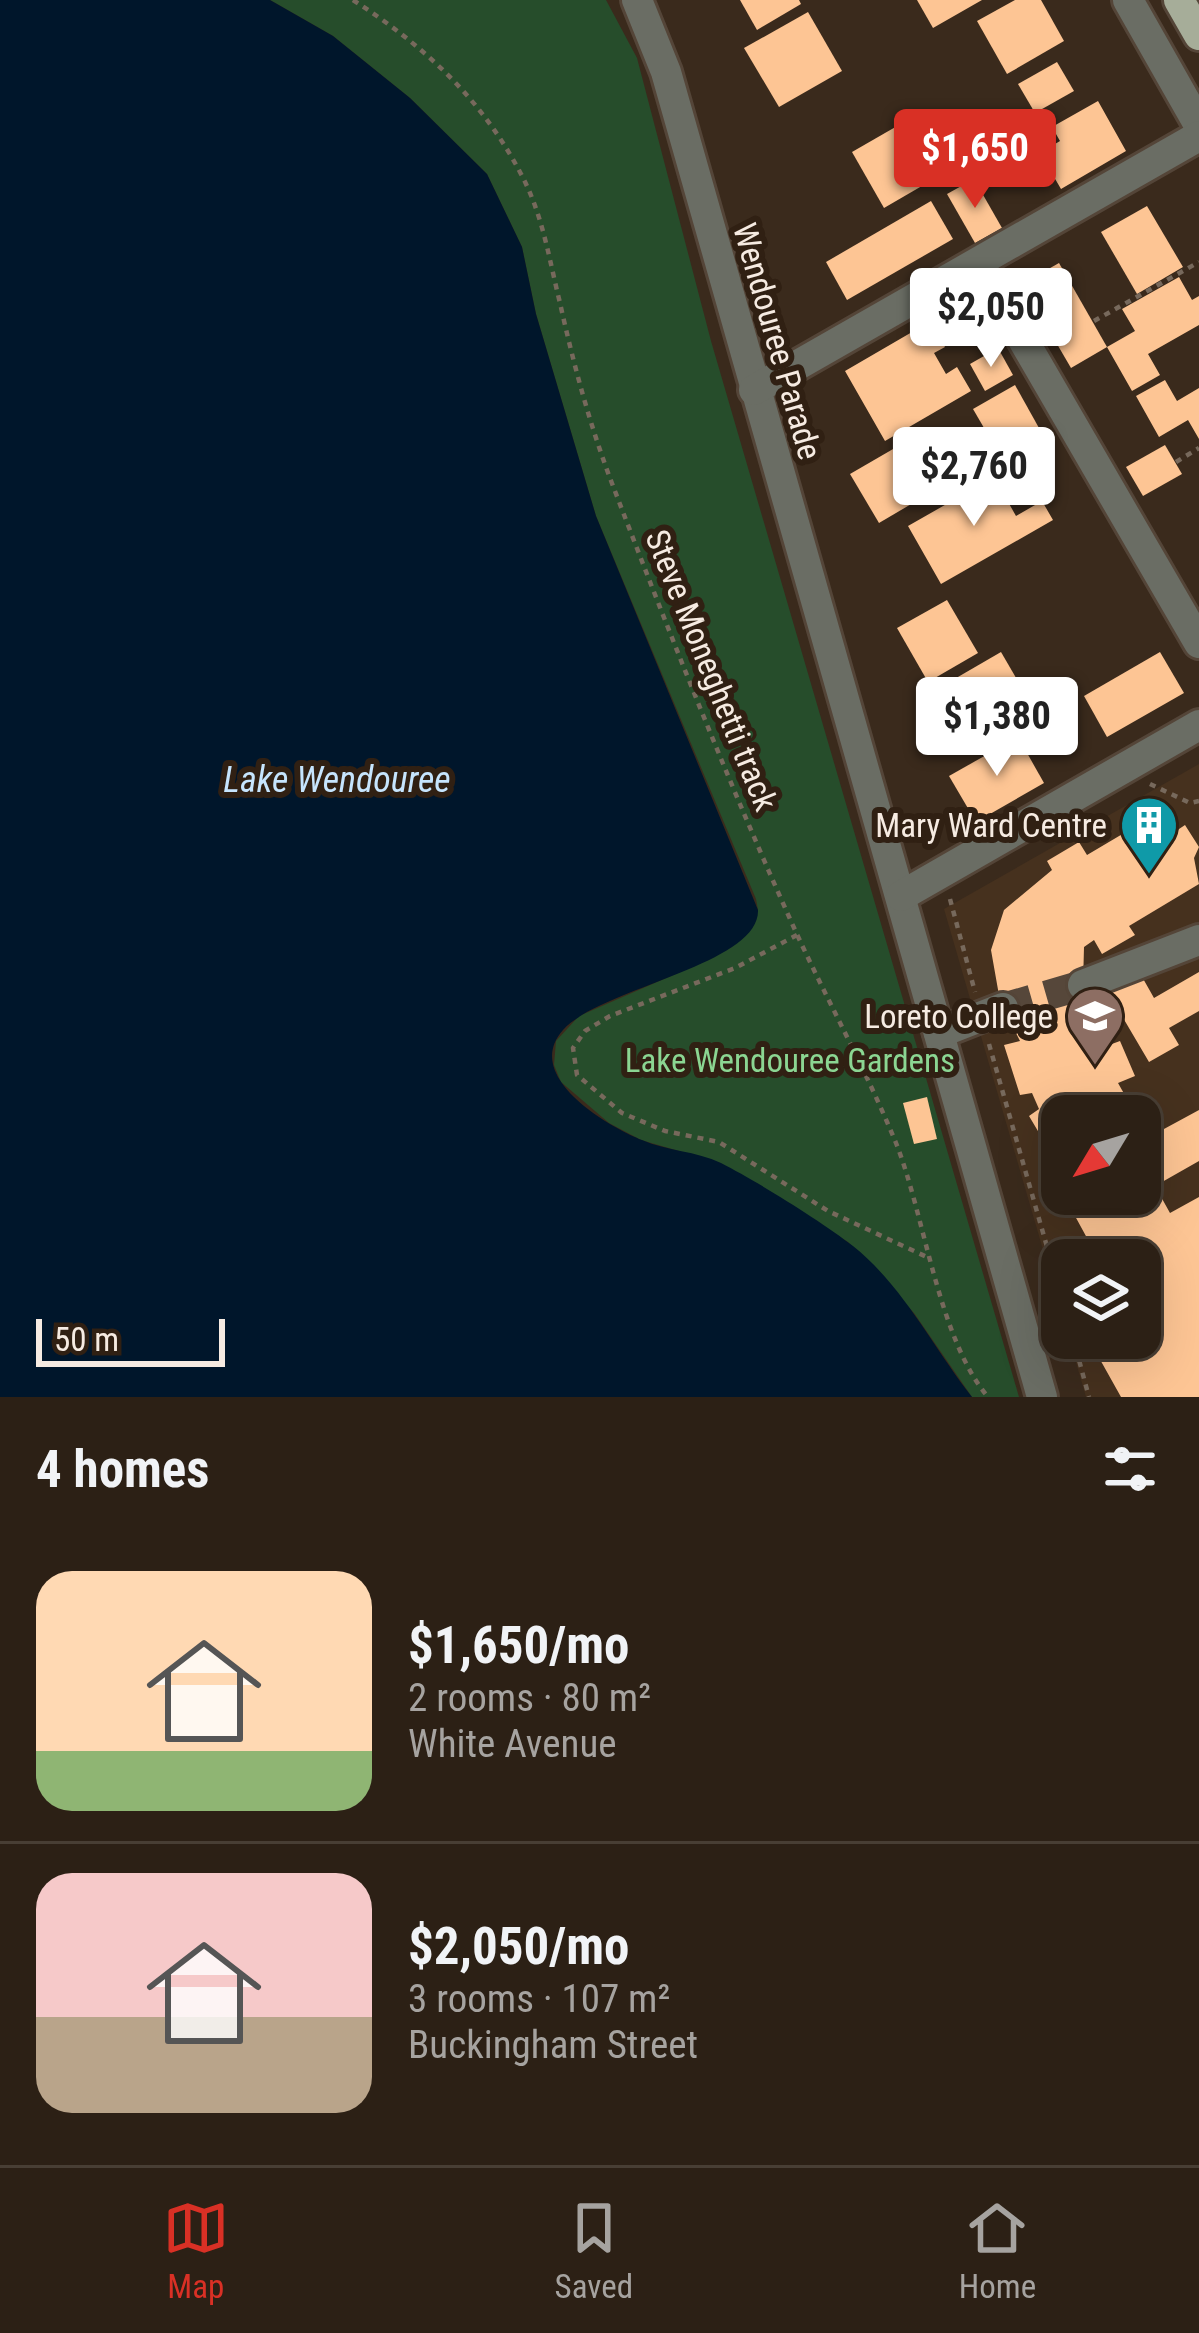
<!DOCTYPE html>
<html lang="en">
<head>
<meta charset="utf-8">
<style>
	body { margin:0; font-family:"Roboto Condensed",sans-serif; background:#382d22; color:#f1f3f6; height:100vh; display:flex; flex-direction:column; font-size:45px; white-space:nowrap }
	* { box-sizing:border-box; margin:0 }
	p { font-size:39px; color:#a6a3a0 }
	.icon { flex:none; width:66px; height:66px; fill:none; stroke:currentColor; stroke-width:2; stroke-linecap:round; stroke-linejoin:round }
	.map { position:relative; height:1397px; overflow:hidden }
	.drawer { display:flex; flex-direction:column; background:#2c2015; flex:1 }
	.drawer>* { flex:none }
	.needle { width:78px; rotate:232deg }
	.buttons { position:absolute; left:1041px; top:1095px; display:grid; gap:24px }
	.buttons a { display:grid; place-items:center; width:120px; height:120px; border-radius:24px; background:#2c2015; box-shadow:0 12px 48px #0002,0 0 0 3px #483e34; font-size:60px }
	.scale { position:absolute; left:36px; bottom:30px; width:189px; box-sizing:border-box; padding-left:12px; border:6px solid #f6ebe2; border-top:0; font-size:33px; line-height:42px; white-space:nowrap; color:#f6ebe2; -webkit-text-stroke:9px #302013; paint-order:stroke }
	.price { position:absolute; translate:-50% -102px; padding:0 27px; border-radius:12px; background:#fff; color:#222; font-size:39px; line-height:78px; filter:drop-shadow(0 3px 6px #0008) }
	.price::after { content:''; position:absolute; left:50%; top:72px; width:36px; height:27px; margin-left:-18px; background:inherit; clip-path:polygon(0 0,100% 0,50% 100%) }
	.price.selected { background:#d93025; color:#fff }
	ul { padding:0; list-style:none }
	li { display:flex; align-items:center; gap:36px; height:300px; padding:0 36px }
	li+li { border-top:3px solid #483e34 }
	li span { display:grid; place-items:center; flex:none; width:336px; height:240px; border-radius:36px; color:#555 }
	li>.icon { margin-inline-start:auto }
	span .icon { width:144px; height:144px; fill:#fffc; stroke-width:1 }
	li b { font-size:51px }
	h2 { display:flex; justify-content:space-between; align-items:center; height:144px; padding:0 36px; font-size:51px }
	.tab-bar { display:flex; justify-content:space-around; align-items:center; height:168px; border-top:3px solid #483e34; background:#2c2015; font-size:33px; color:#a6a3a0 }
	.tab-bar a { display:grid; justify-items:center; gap:6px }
	.tab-bar .selected { color:#d93025 }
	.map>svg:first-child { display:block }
	.built { fill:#46311e; fill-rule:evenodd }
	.green { fill:#264d2b }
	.water { fill:#00162b }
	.building { fill:#fdc594 }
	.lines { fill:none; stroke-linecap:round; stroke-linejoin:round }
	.minor-tunnel { stroke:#56473a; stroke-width:30; stroke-dasharray:30 15; stroke-linecap:butt }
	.minor-casing { stroke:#544538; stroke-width:36 }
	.major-casing { stroke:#544538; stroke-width:36 }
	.path { stroke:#77695c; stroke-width:4.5; stroke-dasharray:6 6; stroke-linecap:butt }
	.minor { stroke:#6a6d64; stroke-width:30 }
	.major { stroke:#a6ad99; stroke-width:30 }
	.labels { text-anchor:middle; stroke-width:12; stroke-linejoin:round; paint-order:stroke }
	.street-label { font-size:33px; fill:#f6ebe2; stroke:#302013 }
	.poi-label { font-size:33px; fill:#f6ebe2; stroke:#302013; text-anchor:end }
	.park-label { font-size:33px; fill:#8bd692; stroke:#302013 }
	.water-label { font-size:36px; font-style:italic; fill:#c6e5fe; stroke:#302013 }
</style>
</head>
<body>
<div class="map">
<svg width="1199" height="1397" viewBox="0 0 1199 1397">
	<rect width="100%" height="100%" fill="#3a2a1c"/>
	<path class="built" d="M1199,764V1397H1086L1069,1338H1140V1260H1062V1315L944,909ZM1062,1116H1140V1194H1062Z"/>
	<path class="green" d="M270,0H606L637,58L711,341L1019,1397H972L914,1313L848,1242L720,1163L641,1140L609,1123L561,1082L554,1065L556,1041L579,1016L712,958L758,910L756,899L596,516L536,314L522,247L487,174L410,98L333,36Z"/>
	<path class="water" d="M0,0H270L333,36L410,98L487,174L522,247L536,314L596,516L758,910C760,965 600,988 563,1030C522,1076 607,1126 642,1140C667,1151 696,1151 721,1163C758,1182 821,1221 853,1246C903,1286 933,1347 972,1397H0Z"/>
	<g class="building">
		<path d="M740,0H799L801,4L757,30Z"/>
		<path d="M917,0H982L933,28Z"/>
		<path d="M1015,0H1041L1064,41L1007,74L977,21Z"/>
		<path d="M808,12L842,71L779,107L744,48Z"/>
		<path d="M1057,62L1074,91L1035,113L1018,84Z"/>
		<path d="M1098,101L1126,151L1061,189L1040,153L1060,141L1052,127Z"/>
		<path d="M925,110L958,165L884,208L852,152Z"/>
		<path d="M974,179L1002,228L975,243L947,194Z"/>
		<path d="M931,201L953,239L847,300L826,262Z"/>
		<path d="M1147,206L1183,267L1137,294L1101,232Z"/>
		<path d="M1059,263L1107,347L1071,368L1022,284Z"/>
		<path d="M1179,277L1192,300L1199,296V325L1148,354L1160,375L1132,391L1107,347L1135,331L1122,309Z"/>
		<path d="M931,321L945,347L934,353L946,374L957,367L971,391L885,441L845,371Z"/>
		<path d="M998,348L1013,375L985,391L970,364Z"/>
		<path d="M1165,380L1177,401L1199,388V439L1188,420L1159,437L1136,396Z"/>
		<path d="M1015,385L1039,428L998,452L973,409Z"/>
		<path d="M919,434L947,483L879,523L850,474Z"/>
		<path d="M1165,445L1182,474L1143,496L1126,467Z"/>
		<path d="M994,477L1016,516L1042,501L1053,520L941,584L908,526Z"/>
		<path d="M947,600L978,653L928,682L897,628Z"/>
		<path d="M1001,652L1034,709L983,738L951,681Z"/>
		<path d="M1160,652L1184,693L1107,737L1084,696Z"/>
		<path d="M1018,737L1044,783L976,822L949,776Z"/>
		<path d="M1163,810L1176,831L1185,825L1199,847L1194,858L1199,884L1129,926L1135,935L1102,954L1094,940L1084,947L1083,985L1101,1048L1120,1041L1135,1076L1118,1083L1135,1113L1062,1116V1193L1045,1163L1054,1158L1029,1116L1039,1109L1032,1093L1020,1095L1004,1045L1020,1041L1000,1001L991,950L1004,910L1052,870L1047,861L1079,842L1087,855Z"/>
		<path d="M1199,972V1011L1169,1028L1179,1045L1149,1062L1109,994L1141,975L1154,998Z"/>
		<path d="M927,1097L937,1139L914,1144L903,1103Z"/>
		<path d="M1199,1110V1161L1155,1186L1170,1213L1199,1197V1397H1121L1088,1338H1140V1260H1099L1063,1194H1140V1142Z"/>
	</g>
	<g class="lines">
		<path class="minor-tunnel" d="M1003,1008L1083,985"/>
		<g class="minor-casing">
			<g id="minor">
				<path d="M637,0L666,72L1042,1397"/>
				<path d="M1128,0L1199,125"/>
				<path d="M979,264L1199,643"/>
				<path d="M754,390L1199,136"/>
				<path d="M901,896L1199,725"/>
				<path d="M1083,985L1199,940"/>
				<path d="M939,1033L1003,1008"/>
			</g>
		</g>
		<g class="major-casing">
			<path id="major" d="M1179,0L1199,35"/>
		</g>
		<g class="path">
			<path d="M353,0C423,45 482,99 521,174C543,215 549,259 560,303C574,366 590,426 613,486C670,635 729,784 795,930C828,1002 866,1070 896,1143C925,1216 938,1338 988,1397"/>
			<path d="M1094,321L1199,262"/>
			<path d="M1176,462L1199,448"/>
			<path d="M1150,784L1190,803L1199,801"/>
			<path d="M950,899L975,992"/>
			<path d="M797,935L735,968L610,1016L585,1031L573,1048L577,1075L622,1113L665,1131L719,1142L828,1211L929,1258"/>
			<path d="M989,1044L1062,1299"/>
			<path d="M1073,1338L1089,1397"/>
		</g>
		<use href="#minor" class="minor"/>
		<use href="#major" class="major"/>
	</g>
	<defs>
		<g id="building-pin" transform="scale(3)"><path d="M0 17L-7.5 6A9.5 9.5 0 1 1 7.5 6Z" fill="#0f9aa8" stroke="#302013"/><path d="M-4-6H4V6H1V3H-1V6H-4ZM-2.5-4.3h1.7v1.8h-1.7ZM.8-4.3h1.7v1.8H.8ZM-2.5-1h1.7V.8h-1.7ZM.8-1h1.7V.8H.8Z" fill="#fff"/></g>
		<g id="school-pin" transform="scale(3)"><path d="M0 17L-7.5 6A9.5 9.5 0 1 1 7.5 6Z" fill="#8d6e63" stroke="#302013"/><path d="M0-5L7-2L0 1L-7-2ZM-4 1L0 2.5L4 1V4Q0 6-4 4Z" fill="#fff"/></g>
	</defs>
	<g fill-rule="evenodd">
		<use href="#building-pin" x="1149" y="825"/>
		<use href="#school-pin" x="1095" y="1016"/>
	</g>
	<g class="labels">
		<g class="street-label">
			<text transform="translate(778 341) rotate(74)" y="12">Wendouree Parade</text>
			<text transform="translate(712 670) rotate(68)" y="12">Steve Moneghetti track</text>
		</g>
		<g class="poi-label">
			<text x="1107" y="837">Mary Ward Centre</text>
			<text x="1053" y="1028">Loreto College</text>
		</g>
		<g class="park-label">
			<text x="790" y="1072">Lake Wendouree Gardens</text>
		</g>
		<g class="water-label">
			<text x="337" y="792">Lake Wendouree</text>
		</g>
	</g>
</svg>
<div class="buttons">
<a><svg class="needle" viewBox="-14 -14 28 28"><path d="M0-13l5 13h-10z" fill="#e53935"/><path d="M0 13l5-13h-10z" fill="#a6a3a0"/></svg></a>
<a><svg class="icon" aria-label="layers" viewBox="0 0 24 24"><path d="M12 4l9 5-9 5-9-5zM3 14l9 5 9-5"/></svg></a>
</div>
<div class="scale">50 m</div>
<b class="price selected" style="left:975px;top:211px">$1,650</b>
<b class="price" style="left:991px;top:370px">$2,050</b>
<b class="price" style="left:974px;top:529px">$2,760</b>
<b class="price" style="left:997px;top:779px">$1,380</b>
</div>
<section class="drawer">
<h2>4 homes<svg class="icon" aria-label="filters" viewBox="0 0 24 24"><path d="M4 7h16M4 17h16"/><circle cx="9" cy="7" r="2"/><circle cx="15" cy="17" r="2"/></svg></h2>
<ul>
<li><span style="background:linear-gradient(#ffd9b3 75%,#8fb573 0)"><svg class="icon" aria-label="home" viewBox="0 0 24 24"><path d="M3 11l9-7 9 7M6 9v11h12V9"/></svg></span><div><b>$1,650/mo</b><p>2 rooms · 80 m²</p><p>White Avenue</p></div></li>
<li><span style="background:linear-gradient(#f6c9c9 60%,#b9a48a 0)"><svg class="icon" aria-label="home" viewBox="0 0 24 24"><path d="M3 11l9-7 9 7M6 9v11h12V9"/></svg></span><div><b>$2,050/mo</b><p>3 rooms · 107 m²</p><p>Buckingham Street</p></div></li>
</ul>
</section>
<nav class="tab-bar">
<a class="selected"><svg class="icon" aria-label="map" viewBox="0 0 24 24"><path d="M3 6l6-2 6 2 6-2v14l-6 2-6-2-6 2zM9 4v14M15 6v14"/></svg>Map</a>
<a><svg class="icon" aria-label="saved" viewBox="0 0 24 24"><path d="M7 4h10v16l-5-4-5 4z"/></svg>Saved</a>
<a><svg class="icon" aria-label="home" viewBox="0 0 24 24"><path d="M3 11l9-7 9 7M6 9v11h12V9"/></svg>Home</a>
</nav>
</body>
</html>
